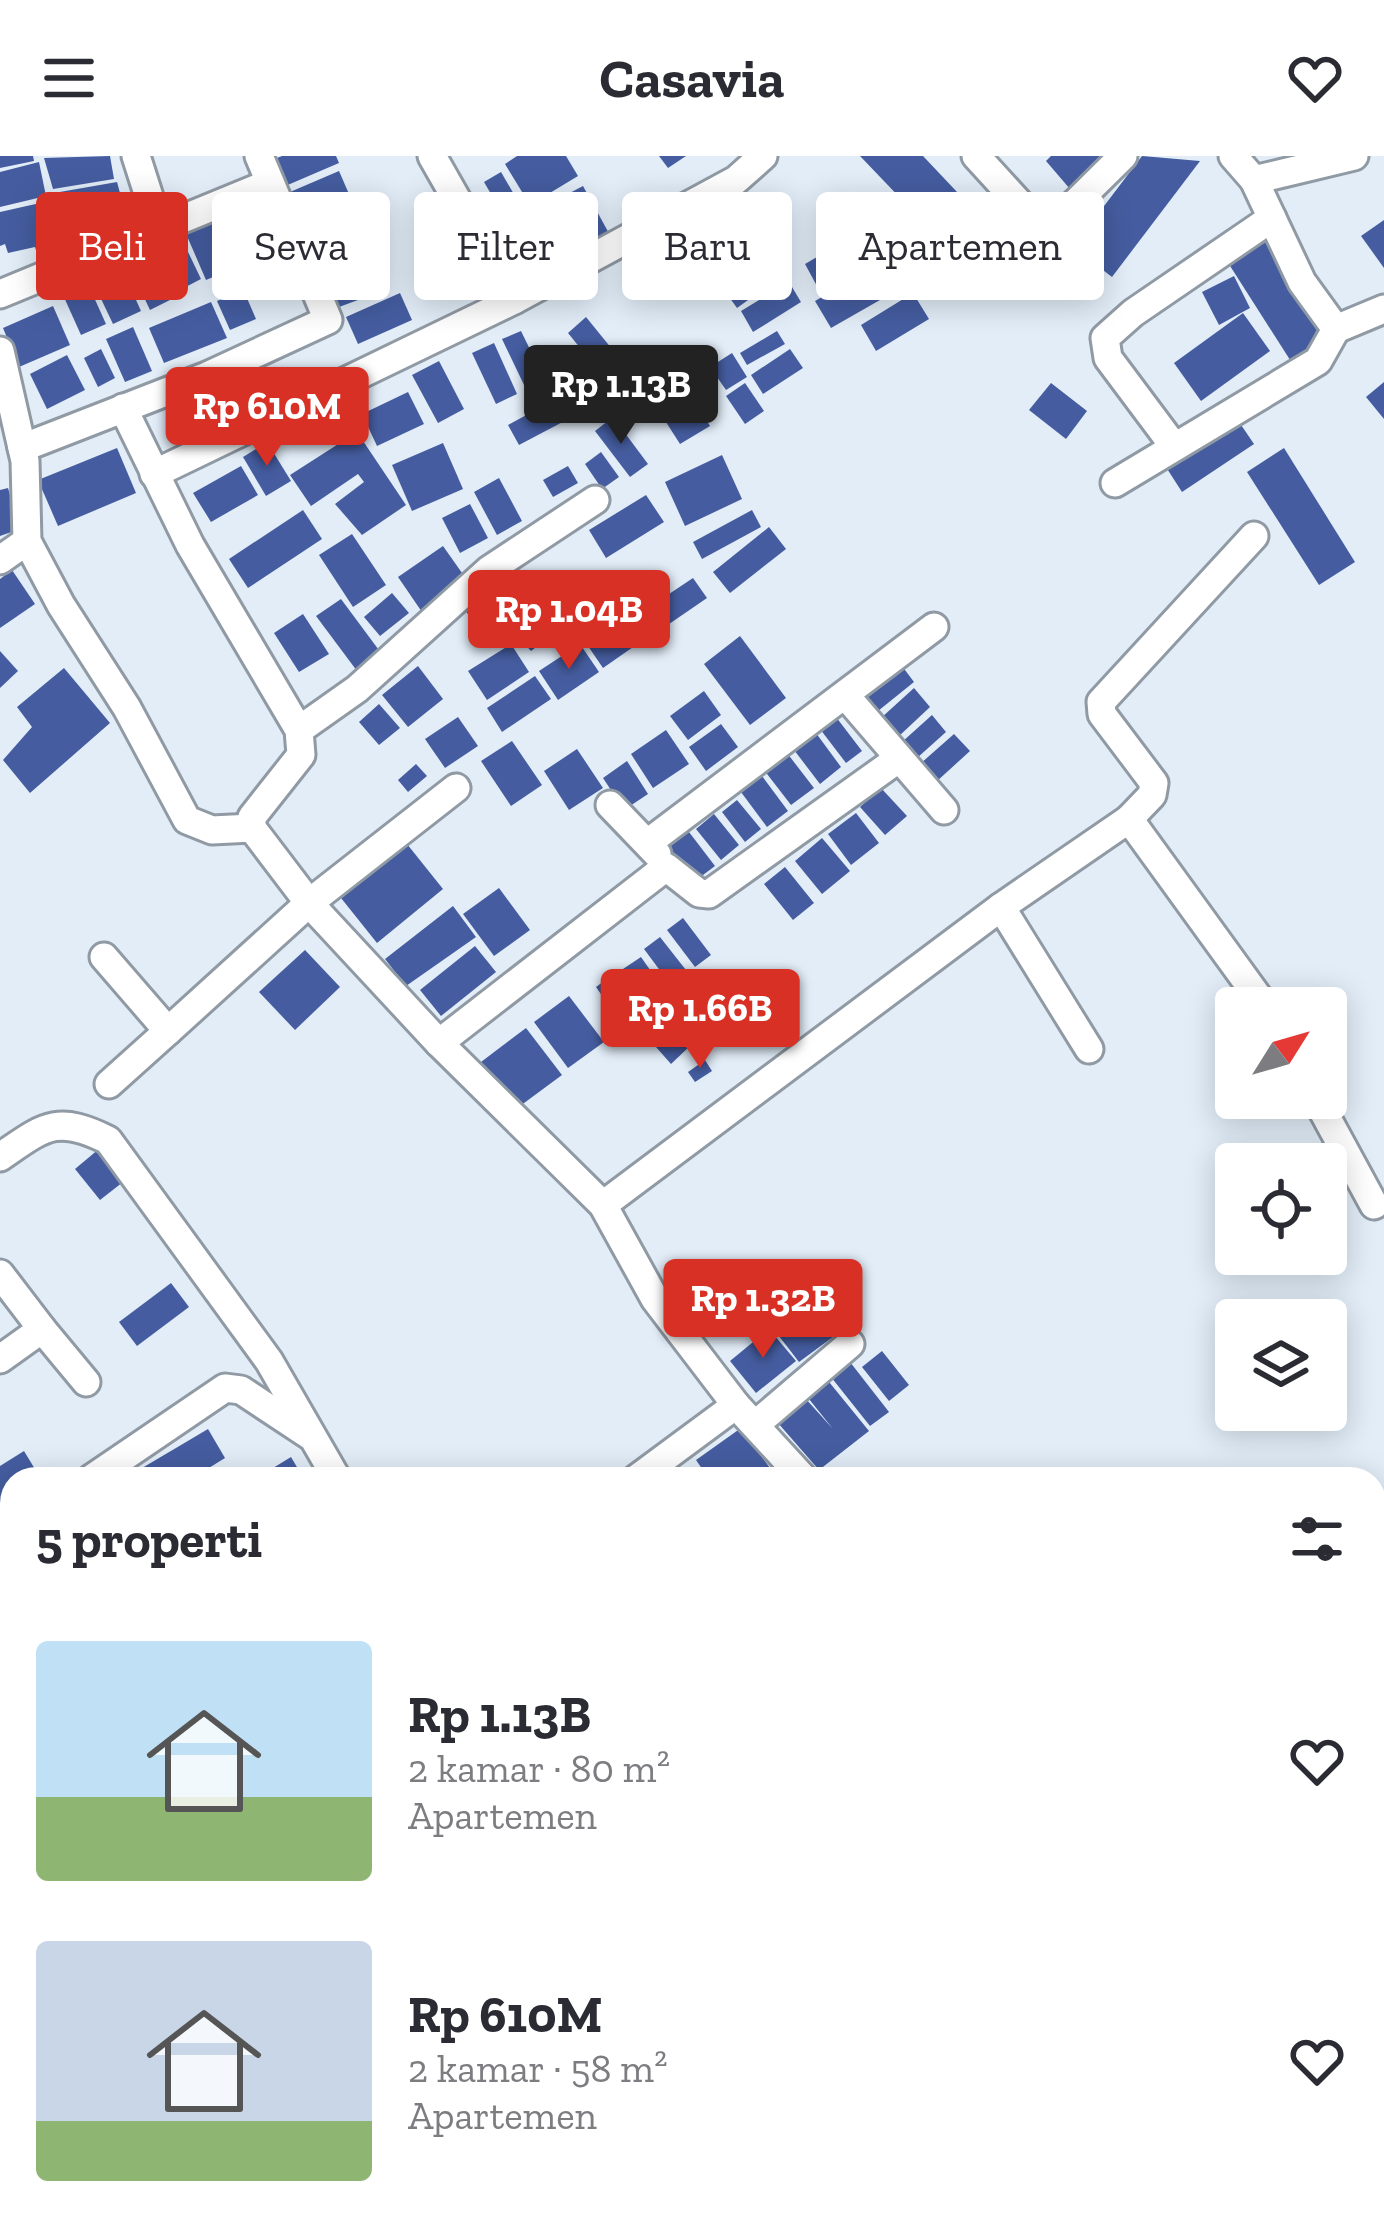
<!DOCTYPE html>
<html lang="id">
<head>
<meta charset="utf-8">
<style>
	body { margin:0; font-family:"Zilla Slab",serif; background:#f2f2f3; color:#2b2b33; height:100vh; display:flex; flex-direction:column; font-size:45px; white-space:nowrap }
	* { box-sizing:border-box; margin:0 }
	p { font-size:39px; color:#7c7c81 }
	.icon { flex:none; width:66px; height:66px; fill:none; stroke:currentColor; stroke-width:2; stroke-linecap:round; stroke-linejoin:round }
	.map { position:relative; flex:1; overflow:hidden }
	.side { position:absolute; left:0px; top:1311px; width:1386px; height:771px; display:flex; flex-direction:column; background:#fff; border-radius:36px 36px 0 0; box-shadow:0 6px 30px #0003 }
	.side>* { flex:none }
	.hud { position:absolute; left:36px; top:36px; width:1314px; height:108px; display:flex; gap:24px }
	.needle { width:78px; rotate:53deg }
	.controls { position:absolute; left:1215px; top:831px; display:grid; gap:24px }
	.controls a { display:grid; place-items:center; width:132px; height:132px; border-radius:12px; background:#fff; box-shadow:0 6px 30px #0003; font-size:60px }
	.price { position:absolute; translate:-50% -102px; padding:0 27px; border-radius:12px; background:#d93025; color:#fff; font-size:39px; line-height:78px; filter:drop-shadow(0 3px 6px #0008) }
	.price::after { content:''; position:absolute; left:50%; top:72px; width:36px; height:27px; margin-left:-18px; background:inherit; clip-path:polygon(0 0,100% 0,50% 100%) }
	.price.selected { background:#222; color:#fff }
	ul { padding:0; list-style:none }
	li { display:flex; align-items:center; gap:36px; height:300px; padding:0 36px }
	li span { display:grid; place-items:center; flex:none; width:336px; height:240px; border-radius:12px; color:#555 }
	li>.icon { margin-inline-start:auto }
	span .icon { width:144px; height:144px; fill:#fffc; stroke-width:1 }
	li b { font-size:51px }
	h2 { display:flex; justify-content:space-between; align-items:center; height:144px; padding:0 36px; font-size:51px }
	.chip { padding:0 42px; border-radius:12px; background:#fff; box-shadow:0 6px 30px #0003; font-size:42px; line-height:108px }
	.chip.selected { background:#d93025; color:#fff }
	header { display:flex; justify-content:space-between; align-items:center; height:156px; padding:0 36px; background:#fff; font-size:54px; font-weight:700 }
	.map>svg:first-child { display:block }
	.building { fill:#455da0 }
	.lines { fill:none; stroke-linecap:round; stroke-linejoin:round }
	.street-casing { stroke:#909aa4; stroke-width:33 }
	.street { stroke:#fff; stroke-width:27 }
</style>
</head>
<body>
<header><svg class="icon" aria-label="menu" viewBox="0 0 24 24"><path d="M4 6h16M4 12h16M4 18h16"/></svg>Casavia<svg class="icon" aria-label="heart" viewBox="0 0 24 24"><path d="M12 20l-8-8c-3-5 5-10 8-4 3-6 11-1 8 4z"/></svg></header>
<div class="map">
<svg width="1384" height="2080" viewBox="0 0 1384 2080">
	<rect width="100%" height="100%" fill="#e2edf8"/>
	<g class="building">
		<path d="M0,0H33L34,5L0,12Z"/>
		<path d="M110,0L114,23L53,33L44,2Z"/>
		<path d="M282,0H336L339,7L283,31L272,4Z"/>
		<path d="M517,0H566L578,20L530,49L505,8Z"/>
		<path d="M659,0H686L668,12Z"/>
		<path d="M860,0H923L1027,110L995,141Z"/>
		<path d="M1051,0H1106L1076,40L1046,5Z"/>
		<path d="M1142,0L1200,5L1112,121L1073,91Z"/>
		<path d="M39,6L46,40L0,51V16Z"/>
		<path d="M339,15L359,61L310,83L290,36Z"/>
		<path d="M501,16L515,40L498,50L484,26Z"/>
		<path d="M117,26L123,48L59,63L54,37Z"/>
		<path d="M583,30L611,81L529,125L501,73Z"/>
		<path d="M257,41L285,94L247,114L219,61Z"/>
		<path d="M49,45L69,99L41,110L35,91L8,97L5,88L0,90V56Z"/>
		<path d="M211,62L234,112L206,124L184,73Z"/>
		<path d="M369,64L380,85L322,113L311,91Z"/>
		<path d="M1384,64V112L1361,80Z"/>
		<path d="M862,67L876,87L854,102L841,82Z"/>
		<path d="M178,75L201,123L174,137L150,88Z"/>
		<path d="M1260,78L1328,185L1292,207L1225,102Z"/>
		<path d="M743,84L773,126L737,152L707,110Z"/>
		<path d="M834,91L848,114L818,132L805,108Z"/>
		<path d="M147,94L170,144L150,154L126,103Z"/>
		<path d="M376,98L388,133L339,151L326,116Z"/>
		<path d="M123,115L141,155L113,168L94,128Z"/>
		<path d="M865,116L880,144L831,172L815,145Z"/>
		<path d="M1234,120L1250,152L1219,169L1202,136Z"/>
		<path d="M789,126L801,146L753,176L741,155Z"/>
		<path d="M88,128L106,168L81,179L63,139Z"/>
		<path d="M243,133L256,163L230,174L217,145Z"/>
		<path d="M400,137L412,164L358,188L346,161Z"/>
		<path d="M913,137L929,163L876,195L861,169Z"/>
		<path d="M211,146L227,182L164,207L149,172Z"/>
		<path d="M53,150L70,189L19,211L3,172Z"/>
		<path d="M1243,157L1270,195L1201,245L1174,207Z"/>
		<path d="M586,161L625,209L606,224L568,177Z"/>
		<path d="M133,171L152,215L125,226L106,183Z"/>
		<path d="M521,175L544,222L525,231L502,183Z"/>
		<path d="M777,175L785,188L747,209L740,197Z"/>
		<path d="M494,187L517,238L496,248L472,197Z"/>
		<path d="M101,193L115,222L98,231L84,202Z"/>
		<path d="M790,193L803,212L763,238L751,219Z"/>
		<path d="M732,197L747,221L726,234L710,211Z"/>
		<path d="M67,199L85,234L47,253L30,218Z"/>
		<path d="M439,205L464,253L438,267L412,219Z"/>
		<path d="M581,210L604,247L586,258L563,221Z"/>
		<path d="M681,222L710,270L680,288L650,241Z"/>
		<path d="M1384,226V263L1366,241Z"/>
		<path d="M745,227L764,255L745,268L726,240Z"/>
		<path d="M1051,227L1087,255L1066,283L1029,254Z"/>
		<path d="M633,231L649,253L629,268L613,246Z"/>
		<path d="M408,236L424,268L377,290L362,258Z"/>
		<path d="M563,239L574,260L519,289L508,269Z"/>
		<path d="M1235,260L1254,288L1182,336L1164,308Z"/>
		<path d="M613,261L648,308L630,321L595,275Z"/>
		<path d="M357,276L406,349L362,379L335,348L364,326L358,318L311,350L290,319Z"/>
		<path d="M267,286L291,325L266,340L243,301Z"/>
		<path d="M443,287L463,333L412,355L392,309Z"/>
		<path d="M117,292L136,337L58,370L38,324Z"/>
		<path d="M1284,292L1355,406L1319,429L1247,316Z"/>
		<path d="M601,296L619,321L602,333L585,308Z"/>
		<path d="M722,299L742,343L685,370L665,326Z"/>
		<path d="M241,310L258,339L211,366L193,337Z"/>
		<path d="M568,310L578,327L553,341L543,324Z"/>
		<path d="M499,322L522,365L497,379L474,336Z"/>
		<path d="M8,332L20,373L0,380V334Z"/>
		<path d="M646,339L664,366L606,402L589,374Z"/>
		<path d="M470,348L488,382L460,397L442,362Z"/>
		<path d="M303,354L322,383L248,432L229,403Z"/>
		<path d="M752,354L761,371L702,403L693,386Z"/>
		<path d="M769,371L786,393L730,437L713,416Z"/>
		<path d="M352,378L386,429L353,451L319,399Z"/>
		<path d="M443,390L467,424L422,456L398,421Z"/>
		<path d="M12,414L35,448L0,472V423Z"/>
		<path d="M693,422L707,442L656,477L642,456Z"/>
		<path d="M512,425L548,482L531,495L505,467L483,482L466,455Z"/>
		<path d="M392,437L409,457L380,480L364,461Z"/>
		<path d="M341,443L387,505L363,523L316,460Z"/>
		<path d="M303,458L329,498L299,516L274,477Z"/>
		<path d="M631,461L646,482L603,512L588,490Z"/>
		<path d="M740,480L786,542L750,569L704,508Z"/>
		<path d="M511,488L529,516L487,544L468,515Z"/>
		<path d="M580,488L599,516L558,544L539,515Z"/>
		<path d="M0,495L18,515L0,532Z"/>
		<path d="M899,506L914,526L878,555L862,536Z"/>
		<path d="M418,510L443,543L408,571L382,539Z"/>
		<path d="M64,512L110,567L30,637L3,604L32,571L17,551Z"/>
		<path d="M535,520L551,543L502,576L487,552Z"/>
		<path d="M914,532L930,551L898,581L881,562Z"/>
		<path d="M704,535L721,559L688,584L670,560Z"/>
		<path d="M379,548L400,572L379,589L359,566Z"/>
		<path d="M932,559L946,576L917,602L902,586Z"/>
		<path d="M458,561L478,590L445,612L425,583Z"/>
		<path d="M836,561L862,595L846,607L820,573Z"/>
		<path d="M721,568L738,591L706,615L689,591Z"/>
		<path d="M813,573L841,611L820,628L791,590Z"/>
		<path d="M666,574L689,608L653,632L631,598Z"/>
		<path d="M954,578L970,595L936,626L920,608Z"/>
		<path d="M512,585L542,629L511,650L481,605Z"/>
		<path d="M577,593L603,632L569,654L544,615Z"/>
		<path d="M787,597L814,632L791,649L764,614Z"/>
		<path d="M627,605L648,638L624,654L603,622Z"/>
		<path d="M416,608L427,620L408,636L398,624Z"/>
		<path d="M759,616L788,655L767,671L738,632Z"/>
		<path d="M881,632L907,660L885,679L860,651Z"/>
		<path d="M737,644L761,673L745,686L722,656Z"/>
		<path d="M856,657L879,687L851,709L828,678Z"/>
		<path d="M714,658L739,689L721,704L696,673Z"/>
		<path d="M689,676L715,710L695,725L669,691Z"/>
		<path d="M822,682L850,715L822,738L795,705Z"/>
		<path d="M407,688L443,733L377,787L341,742Z"/>
		<path d="M785,711L814,747L793,764L764,728Z"/>
		<path d="M499,732L530,774L494,800L463,758Z"/>
		<path d="M453,750L476,781L406,830L385,803Z"/>
		<path d="M683,762L711,799L695,811L667,774Z"/>
		<path d="M660,781L693,823L676,836L644,793Z"/>
		<path d="M475,790L496,816L441,860L420,834Z"/>
		<path d="M305,794L340,831L295,874L259,836Z"/>
		<path d="M641,801L664,834L647,846L623,813Z"/>
		<path d="M615,817L641,853L621,867L596,831Z"/>
		<path d="M569,840L604,886L568,912L534,866Z"/>
		<path d="M661,856L691,889L671,908L641,874Z"/>
		<path d="M526,872L562,919L516,953L481,906Z"/>
		<path d="M705,904L712,915L695,926L688,916Z"/>
		<path d="M106,987L132,1019L100,1044L75,1013Z"/>
		<path d="M832,1105L856,1137L834,1154L809,1122Z"/>
		<path d="M171,1127L189,1151L137,1190L119,1166Z"/>
		<path d="M810,1142L837,1178L799,1206L772,1171Z"/>
		<path d="M769,1173L796,1205L756,1237L730,1205Z"/>
		<path d="M882,1195L909,1229L889,1245L862,1211Z"/>
		<path d="M850,1206L889,1256L870,1270L831,1221Z"/>
		<path d="M825,1221L869,1275L819,1314L778,1267L805,1242L833,1273L805,1238Z"/>
		<path d="M741,1272L778,1323H709L696,1304Z"/>
		<path d="M208,1273L225,1302L191,1323H135L132,1318Z"/>
		<path d="M24,1295L41,1323H12V1345L0,1353V1310Z"/>
		<path d="M291,1301L304,1323H255Z"/>
		<path d="M12,1394V1440L5,1445L0,1439V1404Z"/>
		<path d="M0,1464L12,1480L0,1495Z"/>
		<path d="M12,1555V1583L0,1567Z"/>
		<path d="M6,1707L12,1714V1765L0,1751V1712Z"/>
		<path d="M12,1807V1847L0,1829V1815Z"/>
		<path d="M92,2070H123L110,2080H99Z"/>
		<path d="M238,2070H299L284,2080H245Z"/>
		<path d="M364,2070H399L406,2080H350Z"/>
	</g>
	<g class="lines">
		<g class="street-casing">
			<g id="street">
				<path d="M136,0L159,72"/>
				<path d="M432,0L514,144"/>
				<path d="M976,0L1080,114"/>
				<path d="M1233,0L1254,24L1354,0"/>
				<path d="M1254,24L1302,126L1336,173L1384,153"/>
				<path d="M1047,75L1123,0"/>
				<path d="M0,138L270,27"/>
				<path d="M0,195L25,305L27,385L61,449L127,552L187,664L212,674L252,672"/>
				<path d="M123,252L190,389L299,574L301,599L252,661V672L309,747L439,887L603,1049L655,1143L736,1249L804,1323"/>
				<path d="M1173,289L1108,202L1105,182L1133,157L1272,62"/>
				<path d="M22,292L207,220L328,164L259,0"/>
				<path d="M154,318L514,144L736,24L763,0"/>
				<path d="M1115,327L1318,205L1336,173"/>
				<path d="M0,404L27,385"/>
				<path d="M846,540L944,654"/>
				<path d="M299,574L357,533L489,414L595,344"/>
				<path d="M610,649L657,698"/>
				<path d="M1129,663L1152,639L1154,627L1102,558L1101,546L1254,380"/>
				<path d="M649,686L934,471"/>
				<path d="M1001,751L1089,893"/>
				<path d="M104,801L168,875L309,747L456,632"/>
				<path d="M439,887L666,711L699,737L709,738L898,603"/>
				<path d="M109,928L168,875"/>
				<path d="M1316,942L1374,1049"/>
				<path d="M0,1001C44,971 56,958 108,984L269,1205L337,1323"/>
				<path d="M603,1049L1001,751L1129,663L1266,852"/>
				<path d="M0,1118L42,1173L0,1203"/>
				<path d="M42,1173L86,1226"/>
				<path d="M755,1269L850,1188"/>
				<path d="M91,1323L225,1232L241,1234L309,1279"/>
				<path d="M636,1323L736,1249"/>
				<path d="M0,1391L12,1382"/>
				<path d="M0,1548L12,1537"/>
				<path d="M1374,1681L1384,1689"/>
				<path d="M0,1801L12,1796"/>
				<path d="M329,2070L337,2080"/>
				<path d="M577,2070L587,2080"/>
				<path d="M463,2080L477,2070"/>
			</g>
		</g>
		<use href="#street" class="street"/>
	</g>
</svg>
<div class="controls">
<a><svg class="needle" viewBox="-14 -14 28 28"><path d="M0-13l5 13h-10z" fill="#e53935"/><path d="M0 13l5-13h-10z" fill="#7c7c81"/></svg></a>
<a><svg class="icon" aria-label="locate" viewBox="0 0 24 24"><circle cx="12" cy="12" r="6"/><path d="M12 2v4M12 18v4M2 12h4M18 12h4"/></svg></a>
<a><svg class="icon" aria-label="layers" viewBox="0 0 24 24"><path d="M12 4l9 5-9 5-9-5zM3 14l9 5 9-5"/></svg></a>
</div>
<b class="price selected" style="left:621px;top:291px">Rp 1.13B</b>
<b class="price" style="left:267px;top:313px">Rp 610M</b>
<b class="price" style="left:569px;top:516px">Rp 1.04B</b>
<b class="price" style="left:700px;top:915px">Rp 1.66B</b>
<b class="price" style="left:763px;top:1205px">Rp 1.32B</b>
<div class="hud">
<a class="chip selected">Beli</a>
<a class="chip">Sewa</a>
<a class="chip">Filter</a>
<a class="chip">Baru</a>
<a class="chip">Apartemen</a>
</div>
<section class="side">
<h2>5 properti<svg class="icon" aria-label="filters" viewBox="0 0 24 24"><path d="M4 7h16M4 17h16"/><circle cx="9" cy="7" r="2"/><circle cx="15" cy="17" r="2"/></svg></h2>
<ul>
<li><span style="background:linear-gradient(#bfe0f5 65%,#8fb573 0)"><svg class="icon" aria-label="home" viewBox="0 0 24 24"><path d="M3 11l9-7 9 7M6 9v11h12V9"/></svg></span><div><b>Rp 1.13B</b><p>2 kamar · 80 m²</p><p>Apartemen</p></div><svg class="icon" aria-label="heart" viewBox="0 0 24 24"><path d="M12 20l-8-8c-3-5 5-10 8-4 3-6 11-1 8 4z"/></svg></li>
<li><span style="background:linear-gradient(#c9d6e8 75%,#8fb573 0)"><svg class="icon" aria-label="home" viewBox="0 0 24 24"><path d="M3 11l9-7 9 7M6 9v11h12V9"/></svg></span><div><b>Rp 610M</b><p>2 kamar · 58 m²</p><p>Apartemen</p></div><svg class="icon" aria-label="heart" viewBox="0 0 24 24"><path d="M12 20l-8-8c-3-5 5-10 8-4 3-6 11-1 8 4z"/></svg></li>
</ul>
</section>
</div>
</body>
</html>
